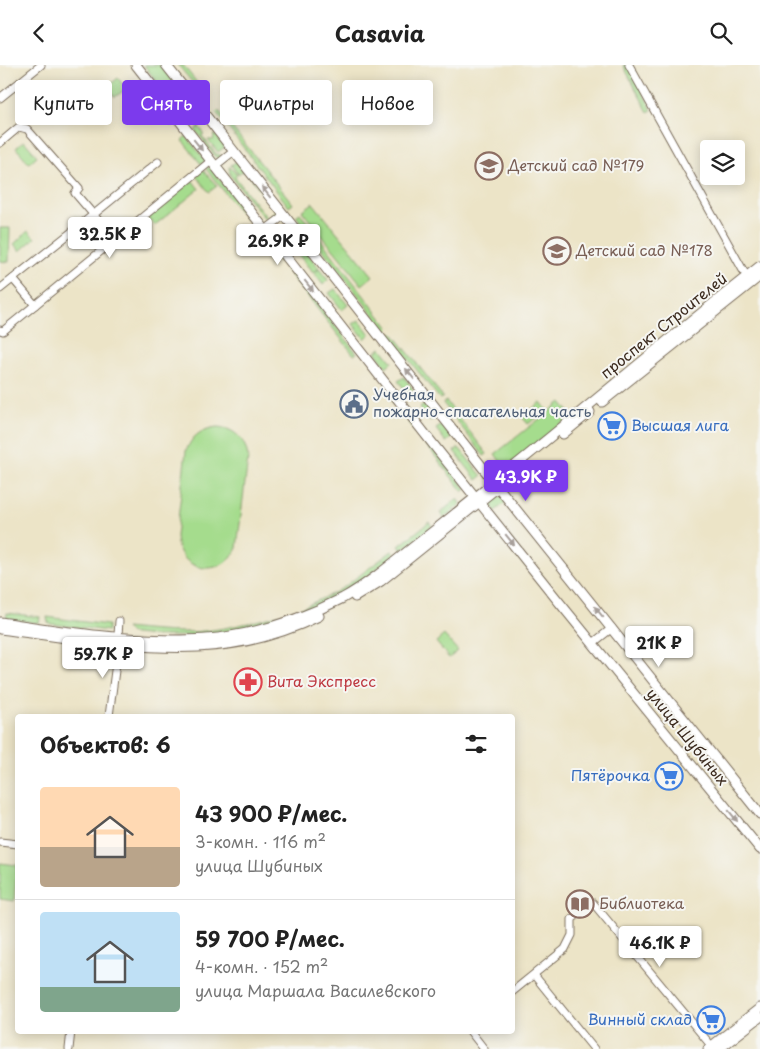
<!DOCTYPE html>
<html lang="ru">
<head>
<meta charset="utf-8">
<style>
	body { margin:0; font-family:"Playpen Sans",sans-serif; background:#f2f2f2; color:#222; height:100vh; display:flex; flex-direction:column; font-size:19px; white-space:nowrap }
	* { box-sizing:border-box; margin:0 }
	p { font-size:16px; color:#767676 }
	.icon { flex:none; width:28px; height:28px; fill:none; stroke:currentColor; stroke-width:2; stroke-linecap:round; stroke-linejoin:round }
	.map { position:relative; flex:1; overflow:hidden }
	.drawer { position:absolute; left:15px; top:649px; width:500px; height:320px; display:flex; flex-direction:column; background:#fff; border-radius:5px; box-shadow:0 2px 12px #0003 }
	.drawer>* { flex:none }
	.guide { position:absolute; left:15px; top:15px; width:500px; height:45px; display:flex; gap:10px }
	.fabs { position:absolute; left:700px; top:75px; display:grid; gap:10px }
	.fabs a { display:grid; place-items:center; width:45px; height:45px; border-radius:5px; background:#fff; box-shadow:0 2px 12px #0003; font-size:25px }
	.price { position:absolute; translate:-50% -42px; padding:0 11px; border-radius:5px; background:#fff; color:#222; font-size:16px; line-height:32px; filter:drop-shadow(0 1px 2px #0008) }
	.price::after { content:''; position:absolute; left:50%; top:30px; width:15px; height:11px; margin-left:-8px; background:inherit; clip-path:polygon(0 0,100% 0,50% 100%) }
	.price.current { background:#7c3aed; color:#fff }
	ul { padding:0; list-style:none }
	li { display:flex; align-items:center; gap:15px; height:125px; padding:0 25px }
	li+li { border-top:1px solid #e0e0e0 }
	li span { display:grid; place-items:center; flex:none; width:140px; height:100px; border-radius:5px; color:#555 }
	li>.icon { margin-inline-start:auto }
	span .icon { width:60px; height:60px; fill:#fffc; stroke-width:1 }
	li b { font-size:21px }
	h2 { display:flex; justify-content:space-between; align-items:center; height:60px; padding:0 25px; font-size:21px }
	.chip { padding:0 18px; border-radius:5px; background:#fff; box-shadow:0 2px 12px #0003; font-size:18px; line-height:45px }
	.chip.current { background:#7c3aed; color:#fff }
	header { display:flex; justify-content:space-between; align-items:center; height:65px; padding:0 25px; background:#fff; font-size:22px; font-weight:700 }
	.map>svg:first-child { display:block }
	.green { fill:#a5dc8d; stroke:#708356 }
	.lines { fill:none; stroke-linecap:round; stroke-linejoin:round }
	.minor-casing { stroke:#796b59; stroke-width:9 }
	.major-casing { stroke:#796b59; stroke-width:11 }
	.minor { stroke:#fff; stroke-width:7 }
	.major { stroke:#fff; stroke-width:9 }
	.oneway { fill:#a79f9a }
	.labels { text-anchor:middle; stroke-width:4; stroke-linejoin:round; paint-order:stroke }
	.education-label { font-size:15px; fill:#785e54; stroke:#f6f6f2; text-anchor:start }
	.street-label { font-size:15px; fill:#3b2a1e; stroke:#f6f6f2 }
	.service-label { font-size:15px; fill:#4e5e75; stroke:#f6f6f2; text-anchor:start }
	.shop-label { font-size:15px; fill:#366cbe; stroke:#f6f6f2; text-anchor:end }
	.health-label { font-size:15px; fill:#be3a42; stroke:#f6f6f2; text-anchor:start }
</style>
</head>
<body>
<header><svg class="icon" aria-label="back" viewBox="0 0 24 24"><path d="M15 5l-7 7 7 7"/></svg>Casavia<svg class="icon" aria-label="search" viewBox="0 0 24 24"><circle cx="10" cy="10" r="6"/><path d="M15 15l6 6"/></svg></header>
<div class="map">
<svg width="760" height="984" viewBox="0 0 760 984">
	<rect width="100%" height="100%" fill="#f6f6f2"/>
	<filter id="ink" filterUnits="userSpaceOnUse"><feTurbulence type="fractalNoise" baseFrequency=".02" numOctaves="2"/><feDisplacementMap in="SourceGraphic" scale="10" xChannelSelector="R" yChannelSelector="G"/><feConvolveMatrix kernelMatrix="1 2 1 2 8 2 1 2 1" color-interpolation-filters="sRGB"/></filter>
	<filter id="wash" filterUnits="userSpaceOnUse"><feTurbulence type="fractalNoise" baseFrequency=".0096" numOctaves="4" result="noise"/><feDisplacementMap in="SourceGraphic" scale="20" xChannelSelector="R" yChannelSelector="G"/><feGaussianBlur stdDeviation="1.12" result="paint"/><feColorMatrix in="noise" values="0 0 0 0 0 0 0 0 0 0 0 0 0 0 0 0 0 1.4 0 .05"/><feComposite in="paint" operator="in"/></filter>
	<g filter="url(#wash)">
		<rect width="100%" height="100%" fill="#ece4c7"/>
		<g class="green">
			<path d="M144,0H165L205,50L191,61Z"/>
			<path d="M178,0H183L202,24L193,18Z"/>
			<path d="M623,0H628L652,45L648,47Z"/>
			<path d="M118,13L126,24L115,32L107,22Z"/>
			<path d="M143,16L176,58L171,61L139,19Z"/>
			<path d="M219,46L293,139L289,142L216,47Z"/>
			<path d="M199,62L204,68L202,71L217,90L219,89L223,93L220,94L216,92L195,65Z"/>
			<path d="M215,69L225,82L218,87L208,75H213Z"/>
			<path d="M186,71L206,96L201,99L182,75Z"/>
			<path d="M24,76L37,91L29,98L16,83Z"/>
			<path d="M236,97H239L281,147L276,157L271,150L276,146L245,105L238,109L231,100Z"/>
			<path d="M209,101L249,151L246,154L206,104Z"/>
			<path d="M229,102H230L237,110L235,112L267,153L270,152L274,158L270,157L266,155L230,110Z"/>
			<path d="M203,105L217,121L209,127L196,111Z"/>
			<path d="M192,115L199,124L155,160L147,152Z"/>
			<path d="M313,138L373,211L362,220L302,146Z"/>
			<path d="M300,148L389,263L386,266L296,151Z"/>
			<path d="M143,155L151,164L128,182L121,174Z"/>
			<path d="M0,163H10L9,197L0,196Z"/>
			<path d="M28,166L35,173L20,186L14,179Z"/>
			<path d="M292,168L303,181L296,187L285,173Z"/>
			<path d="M304,183L319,203L313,208L298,189Z"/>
			<path d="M281,192L357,288L354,290L278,194Z"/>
			<path d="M319,204L328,215L323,220L314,208Z"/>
			<path d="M335,224L348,240L342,245L329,228Z"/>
			<path d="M359,255L370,269L365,274L353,259Z"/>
			<path d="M392,267L443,332L440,334L389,270Z"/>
			<path d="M381,283L392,297L386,302L375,287Z"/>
			<path d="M404,312L413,324L408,328L398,316Z"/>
			<path d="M393,330L466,424L463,427L390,333Z"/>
			<path d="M446,336L487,389L484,391L443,338Z"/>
			<path d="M541,337L547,345L528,359L522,352Z"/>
			<path d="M561,337L572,351L505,403L495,389Z"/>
			<path d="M425,339L435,352L430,356L420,343Z"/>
			<path d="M442,360L452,373L446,377L436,364Z"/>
			<path d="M217,362C235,363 246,375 248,393L237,483C222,515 177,507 176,471L186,386C192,371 201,364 217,362Z"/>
			<path d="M459,383L482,411L477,415L454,386Z"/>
			<path d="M499,430L509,435L495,446C492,442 491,440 492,435Z"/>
			<path d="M457,434L461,439L444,453L440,448Z"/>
			<path d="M429,457L432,461L402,485L399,481Z"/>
			<path d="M392,486L395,489L350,525L332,535L296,550L295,546L334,528L344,522Z"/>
			<path d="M290,547L292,552L242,566L199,571H154L135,569H131L126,563C145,565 165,567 184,567C220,567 256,556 290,547Z"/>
			<path d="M7,548L40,552L39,558L6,554Z"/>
			<path d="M47,552L108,560V566L51,559L48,557Z"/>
			<path d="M444,570L458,586L449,593L436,577Z"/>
			<path d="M0,798L17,800L14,836L0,834Z"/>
		</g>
	</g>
	<g filter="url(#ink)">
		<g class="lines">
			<g class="minor-casing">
				<g id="minor">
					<path d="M629,0L749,216"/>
					<path d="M0,33L41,0"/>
					<path d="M0,78L19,62L27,64L79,123L75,128L115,175"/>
					<path d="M215,101L234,86"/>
					<path d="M265,165L285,150"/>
					<path d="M13,214L35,240"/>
					<path d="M0,224L93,150L158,97"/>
					<path d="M0,265L3,266L35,240L211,96"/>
					<path d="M593,578L612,563"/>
					<path d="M109,651L116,598L119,556"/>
					<path d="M0,777L18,779"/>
					<path d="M534,910L594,984"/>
					<path d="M512,927L565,884L572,870V854L593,838L714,984"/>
					<path d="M470,966L484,984"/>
					<path d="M69,984L71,966"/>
				</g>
			</g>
			<g class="major-casing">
				<g id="major">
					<path d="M136,0L440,388L555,532L760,784"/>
					<path d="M166,0L498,422L760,749"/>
					<path d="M602,337L760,211"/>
					<path d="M563,369L590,347"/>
					<path d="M355,532L381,516L503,418"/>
					<path d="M0,557C57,565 115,575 172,575C190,575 208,575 225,572C266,566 306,552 343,533C366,520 387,503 408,486C443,459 477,431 512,403C595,336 676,267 760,201"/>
					<path d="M0,564C65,572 132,585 198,582C239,580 282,569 319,551"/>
					<path d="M708,984L760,943"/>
					<path d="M719,984L760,952"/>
				</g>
			</g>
			<use href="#minor" class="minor"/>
			<use href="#major" class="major"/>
		</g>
		<defs><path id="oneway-solid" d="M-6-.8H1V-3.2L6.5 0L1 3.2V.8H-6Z" transform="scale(1.25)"/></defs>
		<g class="oneway">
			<use href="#oneway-solid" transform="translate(198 80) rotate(52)"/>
			<use href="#oneway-solid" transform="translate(266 127) rotate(-128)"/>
			<use href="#oneway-solid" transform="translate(309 221) rotate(52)"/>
			<use href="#oneway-solid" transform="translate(410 309) rotate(-129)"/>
			<use href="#oneway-solid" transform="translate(510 475) rotate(51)"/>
			<use href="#oneway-solid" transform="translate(599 547) rotate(-129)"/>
			<use href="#oneway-solid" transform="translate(733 751) rotate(51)"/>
		</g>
	</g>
	<defs>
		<g id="school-ring" transform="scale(1.4375)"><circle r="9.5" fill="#f6f6f2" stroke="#8d6e63" stroke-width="1.5"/><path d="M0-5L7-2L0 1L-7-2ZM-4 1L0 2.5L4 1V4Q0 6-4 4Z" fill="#8d6e63"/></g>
		<g id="civic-ring" transform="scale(1.4375)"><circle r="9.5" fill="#f6f6f2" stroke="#5c6f8a" stroke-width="1.5"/><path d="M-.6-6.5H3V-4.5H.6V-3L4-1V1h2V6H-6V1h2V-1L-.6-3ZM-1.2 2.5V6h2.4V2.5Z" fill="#5c6f8a"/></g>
		<g id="supermarket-ring" transform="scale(1.4375)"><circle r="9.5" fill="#f6f6f2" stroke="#3f7fe0" stroke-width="1.5"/><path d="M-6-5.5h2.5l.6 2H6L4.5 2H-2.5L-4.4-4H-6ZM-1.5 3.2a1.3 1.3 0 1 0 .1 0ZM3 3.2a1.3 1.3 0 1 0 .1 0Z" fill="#3f7fe0"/></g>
		<g id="pharmacy-ring" transform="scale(1.4375)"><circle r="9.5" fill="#f6f6f2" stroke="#e0444e" stroke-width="1.5"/><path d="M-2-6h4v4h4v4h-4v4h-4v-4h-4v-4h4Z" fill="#e0444e"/></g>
		<g id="library-ring" transform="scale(1.4375)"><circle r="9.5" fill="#f6f6f2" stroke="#8d6e63" stroke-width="1.5"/><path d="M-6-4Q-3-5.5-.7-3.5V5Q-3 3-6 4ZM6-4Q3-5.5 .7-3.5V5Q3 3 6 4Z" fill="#8d6e63"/></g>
	</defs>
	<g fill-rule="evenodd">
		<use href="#school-ring" x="489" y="101"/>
		<use href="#school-ring" x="557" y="186"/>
		<use href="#civic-ring" x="354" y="339"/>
		<use href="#supermarket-ring" x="612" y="361"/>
		<use href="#pharmacy-ring" x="248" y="617"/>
		<use href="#supermarket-ring" x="669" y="711"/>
		<use href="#library-ring" x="580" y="839"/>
		<use href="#supermarket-ring" x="711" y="955"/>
	</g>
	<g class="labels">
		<g class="education-label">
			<text x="508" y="106">Детский сад №179</text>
			<text x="576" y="191">Детский сад №178</text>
			<text x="599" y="844">Библиотека</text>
		</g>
		<g class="street-label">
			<text transform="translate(664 261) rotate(-39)" y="5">проспект Строителей</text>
			<text transform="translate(687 672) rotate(51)" y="5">улица Шубиных</text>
		</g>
		<g class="service-label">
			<text x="373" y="335">Учебная<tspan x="373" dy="17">пожарно-спасательная часть</tspan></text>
		</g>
		<g class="shop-label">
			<text x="631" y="366" text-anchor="start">Высшая лига</text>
			<text x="650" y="716">Пятёрочка</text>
			<text x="692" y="960">Винный склад</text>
		</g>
		<g class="health-label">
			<text x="267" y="622">Вита Экспресс</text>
		</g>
	</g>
</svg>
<div class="fabs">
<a><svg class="icon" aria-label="layers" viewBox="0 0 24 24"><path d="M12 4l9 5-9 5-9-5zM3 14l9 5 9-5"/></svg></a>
</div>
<b class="price" style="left:110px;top:194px">32.5K ₽</b>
<b class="price" style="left:278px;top:201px">26.9K ₽</b>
<b class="price current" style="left:526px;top:437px">43.9K ₽</b>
<b class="price" style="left:659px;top:603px">21K ₽</b>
<b class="price" style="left:103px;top:614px">59.7K ₽</b>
<b class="price" style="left:660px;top:903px">46.1K ₽</b>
<div class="guide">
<a class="chip">Купить</a>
<a class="chip current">Снять</a>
<a class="chip">Фильтры</a>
<a class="chip">Новое</a>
</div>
<section class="drawer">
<h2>Объектов: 6<svg class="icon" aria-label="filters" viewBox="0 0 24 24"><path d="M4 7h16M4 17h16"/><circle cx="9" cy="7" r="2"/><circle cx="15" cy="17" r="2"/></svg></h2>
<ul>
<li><span style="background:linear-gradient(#ffd9b3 60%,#b9a48a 0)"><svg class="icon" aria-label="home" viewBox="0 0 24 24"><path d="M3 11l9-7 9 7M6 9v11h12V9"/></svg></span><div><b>43 900 ₽/мес.</b><p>3-комн. · 116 m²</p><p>улица Шубиных</p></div></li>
<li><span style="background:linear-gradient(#bfe0f5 75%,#7fa58c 0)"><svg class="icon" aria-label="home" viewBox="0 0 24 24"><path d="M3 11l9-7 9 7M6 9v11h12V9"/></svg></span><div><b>59 700 ₽/мес.</b><p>4-комн. · 152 m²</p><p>улица Маршала Василевского</p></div></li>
</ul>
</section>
</div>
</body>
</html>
